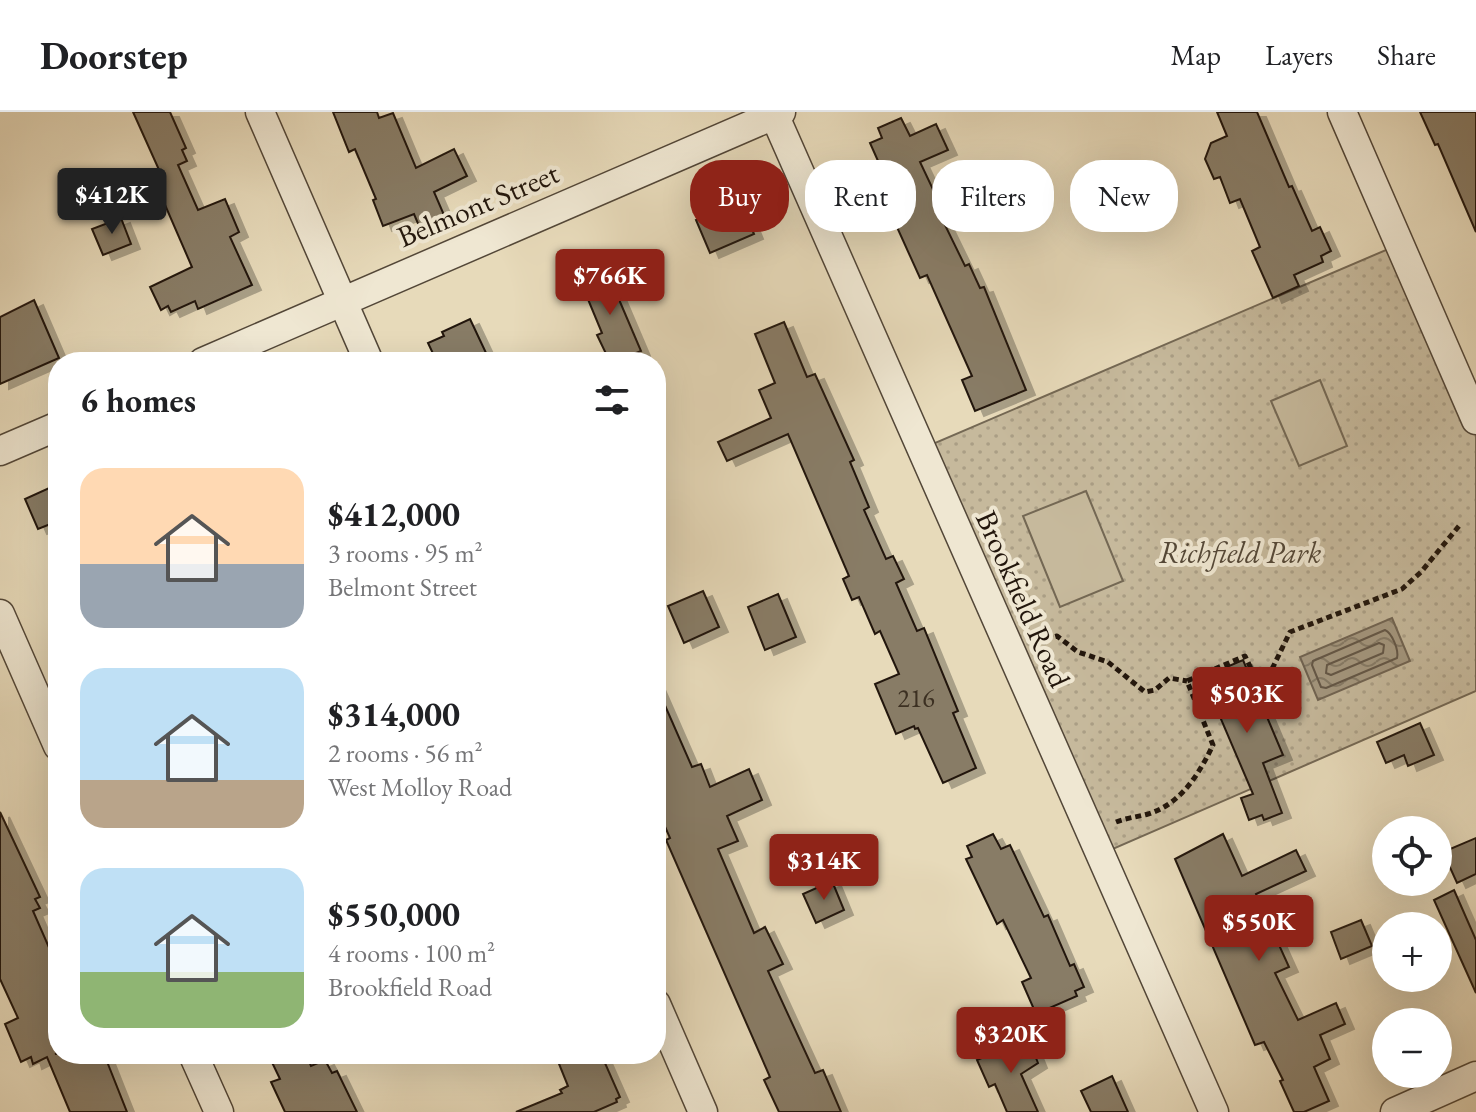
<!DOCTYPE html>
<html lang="en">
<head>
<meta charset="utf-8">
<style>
	body { margin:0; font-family:"EB Garamond",serif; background:#f2f2f2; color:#202124; height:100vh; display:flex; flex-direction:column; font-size:30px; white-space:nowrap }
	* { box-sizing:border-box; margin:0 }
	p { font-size:26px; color:#757577 }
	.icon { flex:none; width:44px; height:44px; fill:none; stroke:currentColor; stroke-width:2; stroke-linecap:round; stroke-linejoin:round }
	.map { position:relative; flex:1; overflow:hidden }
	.side { position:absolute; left:48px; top:240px; width:618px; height:712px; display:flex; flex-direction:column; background:#fff; border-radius:32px; box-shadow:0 8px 32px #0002 }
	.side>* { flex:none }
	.top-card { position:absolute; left:690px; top:48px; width:666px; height:72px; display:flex; gap:16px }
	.tools { position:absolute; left:1372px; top:704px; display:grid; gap:16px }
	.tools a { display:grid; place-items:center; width:80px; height:80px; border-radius:50%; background:#fff; box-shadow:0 8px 32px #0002; font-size:40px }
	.price { position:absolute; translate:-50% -68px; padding:0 18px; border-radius:8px; background:#8f2418; color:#fff; font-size:26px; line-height:52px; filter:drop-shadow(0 2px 4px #0008) }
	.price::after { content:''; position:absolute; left:50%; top:48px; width:24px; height:18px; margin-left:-12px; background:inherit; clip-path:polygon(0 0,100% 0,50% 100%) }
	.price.current { background:#222; color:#fff }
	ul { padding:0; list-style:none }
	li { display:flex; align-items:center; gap:24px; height:200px; padding:0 32px }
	li span { display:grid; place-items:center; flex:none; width:224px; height:160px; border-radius:24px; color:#555 }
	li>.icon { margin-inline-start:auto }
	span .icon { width:96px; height:96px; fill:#fffc; stroke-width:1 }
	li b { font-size:34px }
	h2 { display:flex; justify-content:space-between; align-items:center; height:96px; padding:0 32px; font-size:34px }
	.chip { padding:0 28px; border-radius:32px; background:#fff; box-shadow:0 8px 32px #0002; font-size:28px; line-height:72px }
	.chip.current { background:#8f2418; color:#fff }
	header { display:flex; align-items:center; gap:48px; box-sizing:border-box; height:112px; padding:0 40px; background:#fff; border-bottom:2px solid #e0e0e0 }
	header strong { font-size:38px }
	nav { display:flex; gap:44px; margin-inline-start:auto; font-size:28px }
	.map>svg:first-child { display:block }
	.green { fill:url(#green-dots); stroke:#746854; stroke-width:2 }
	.pitch { fill:#c6b99c; stroke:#746854; stroke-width:2 }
	.water { fill:url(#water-waves); stroke:#706351; stroke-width:2 }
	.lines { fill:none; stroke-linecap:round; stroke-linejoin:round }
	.shore { stroke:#635646; stroke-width:2 }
	.building { fill:#887c66; stroke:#22160c; stroke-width:2; filter:url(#shadow) }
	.minor-casing { stroke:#534738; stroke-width:31 }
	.path { stroke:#22160c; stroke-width:5; stroke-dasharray:6 4; stroke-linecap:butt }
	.minor { stroke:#efe7d2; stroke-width:28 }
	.labels { text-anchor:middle; stroke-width:8; stroke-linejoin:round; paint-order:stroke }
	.number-label { font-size:26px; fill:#3c3022 }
	.street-label { font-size:30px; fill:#22160c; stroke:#efe7d2 }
	.park-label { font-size:30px; font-style:italic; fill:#534737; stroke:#efe7d2 }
</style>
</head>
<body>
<header>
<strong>Doorstep</strong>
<nav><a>Map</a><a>Layers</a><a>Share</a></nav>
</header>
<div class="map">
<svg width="1476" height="1000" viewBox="0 0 1476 1000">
	<defs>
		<pattern id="green-dots" width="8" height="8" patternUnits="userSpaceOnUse" patternTransform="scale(2)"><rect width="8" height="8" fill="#c6b99c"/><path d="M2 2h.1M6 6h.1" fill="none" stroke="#aa9e85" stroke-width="1.8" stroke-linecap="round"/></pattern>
		<pattern id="water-waves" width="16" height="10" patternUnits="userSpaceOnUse" patternTransform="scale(2)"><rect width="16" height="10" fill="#a4977f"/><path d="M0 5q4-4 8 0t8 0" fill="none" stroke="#857a66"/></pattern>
		<filter id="shadow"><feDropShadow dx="9" dy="5" stdDeviation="0" flood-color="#0004"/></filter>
	</defs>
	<rect width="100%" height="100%" fill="#e7daba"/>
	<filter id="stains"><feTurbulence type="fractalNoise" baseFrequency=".0025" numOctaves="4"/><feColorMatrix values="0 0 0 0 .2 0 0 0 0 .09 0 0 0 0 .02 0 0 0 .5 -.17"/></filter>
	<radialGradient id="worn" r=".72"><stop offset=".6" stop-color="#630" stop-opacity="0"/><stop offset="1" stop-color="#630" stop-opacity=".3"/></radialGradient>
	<path class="green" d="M1400,132L1476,308V579L1099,743L921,337Z"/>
	<g class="pitch">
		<path d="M1320,268L1347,334L1299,354L1271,289Z"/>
		<path d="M1086,379L1123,469L1060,495L1023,404Z"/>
	</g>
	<path class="water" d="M1392,506L1410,549L1318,588L1300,545Z"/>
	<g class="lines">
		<g class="shore">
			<path d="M1385,518C1392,521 1399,538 1397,546L1326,576L1321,575L1312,553L1313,549Z"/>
			<path d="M1379,531L1384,533L1383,541L1331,563L1326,561L1327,553Z"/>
		</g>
	</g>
	<g class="building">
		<path d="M133,0H170L186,36L182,38L187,49L178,53L198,98L225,87L239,120L230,125L252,173L198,197L195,189L171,200L168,194L161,198L150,175L192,155L152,63L160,60Z"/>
		<path d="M333,0H377L379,6L393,1L416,56L454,37L467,64L434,80L444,103L419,114L414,102L383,114L373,88L376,87L355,37L349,40Z"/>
		<path d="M1217,0H1257L1289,75L1292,74L1312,119L1320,115L1331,139L1321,144L1323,150L1294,163L1299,174L1273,186L1252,139L1260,135L1240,87L1230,91L1220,65L1214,67L1205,47L1211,31L1227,24Z"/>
		<path d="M1420,0H1476V120L1438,32L1435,33Z"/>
		<path d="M901,6L910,24L936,12L948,38L920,50L948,109L944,111L965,154L969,152L980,176L984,175L1026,278L975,299L962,268L972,264L927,163L920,166L887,93L895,87L870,31L882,26L878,16Z"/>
		<path d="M740,88L754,122L710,141L696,108Z"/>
		<path d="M121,106L131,132L103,143L92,117Z"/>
		<path d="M606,157L641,239L615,250H610L597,223L602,221L580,168Z"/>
		<path d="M34,188L59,246L0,272V205Z"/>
		<path d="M470,207L487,243L472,250H437L428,231L444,224L442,220Z"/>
		<path d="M784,210L807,265L815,262L854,348L850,350L869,395L864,398L886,447L893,444L904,467L896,471L917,519L924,516L958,599L953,601L976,656L943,671L918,616L915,617L914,614L896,622L875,572L899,562L880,519L875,522L859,485L852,488L843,467L849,464L788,322L727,349L718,330L771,306L759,278L775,271L755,222Z"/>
		<path d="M58,372V409L38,417L25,387Z"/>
		<path d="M703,479L719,515L684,531L668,494Z"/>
		<path d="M778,482L796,525L765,538L748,495Z"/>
		<path d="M1243,548L1283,643L1263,651L1282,701L1264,708L1262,703L1249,708L1241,686L1253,682L1203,565Z"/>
		<path d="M656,573L692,655L701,652L710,675L749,657L762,688L727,704L738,729L718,737L754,821L765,815L783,852L768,859L815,961L823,958L841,1000H779L764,968L770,965L666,728L670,726L656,694Z"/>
		<path d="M1420,611L1434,643L1408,654L1404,643L1386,651L1377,630Z"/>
		<path d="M0,700L40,785L35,787L40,796L33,799L58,856V941L55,942H104L127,1000H70L47,945L33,952L31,945L21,950L5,912L18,906L0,867Z"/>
		<path d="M993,722L1001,737L1010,733L1044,805L1048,803L1070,854L1074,852L1084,875L1075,879L1077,884L1036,902L1022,870L1031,866L1003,808L997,812L966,747L972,745L967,734Z"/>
		<path d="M1223,722L1242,764L1296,738L1306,759L1256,782L1289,855L1275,861L1298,908L1336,891L1345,912L1320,923L1330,947L1314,955L1329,989L1304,1000H1294L1280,969L1283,968L1264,930L1255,933L1175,747Z"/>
		<path d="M1476,726V762L1457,771L1443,740Z"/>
		<path d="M832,769L844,798L816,811L803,782Z"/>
		<path d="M1454,778L1476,828V881L1434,788Z"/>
		<path d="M1361,808L1372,834L1341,847L1331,820Z"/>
		<path d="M1028,926L1038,951L1021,962L1038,1000H1007L995,972L989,975L977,948Z"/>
		<path d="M268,942H306L311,954L325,948L332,961L337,959L357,1000H285L271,970L280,967Z"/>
		<path d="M555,942H601L620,985L616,987L617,990L594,1000H516L562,981L560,978L568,974Z"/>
		<path d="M1112,964L1128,1000H1091L1081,979Z"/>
	</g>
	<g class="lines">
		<g class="minor-casing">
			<g id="minor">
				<path d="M260,0L369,250"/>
				<path d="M773,0L1214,1000"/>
				<path d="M1342,0L1476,308"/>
				<path d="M203,250L781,0"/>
				<path d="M0,339L58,314"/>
				<path d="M0,502L58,634"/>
				<path d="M656,892L703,1000"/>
				<path d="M193,942L219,1000"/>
				<path d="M1395,1000L1476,964"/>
			</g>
		</g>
		<g class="path">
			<path d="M1036,530L1057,524L1078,540L1108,550L1145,580L1155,578L1169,566L1187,569"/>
			<path d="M1116,710C1126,706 1137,705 1148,702C1181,692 1199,662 1213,633L1187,569L1245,544L1257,569L1272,557L1290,520L1402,477L1421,460L1459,414"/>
		</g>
		<use href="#minor" class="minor"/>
	</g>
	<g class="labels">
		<g class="number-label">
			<text x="916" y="595">216</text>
		</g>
		<g class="street-label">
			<text transform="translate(478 93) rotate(-23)" y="10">Belmont Street</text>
			<text transform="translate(1023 487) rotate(66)" y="10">Brookfield Road</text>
		</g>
		<g class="park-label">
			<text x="1240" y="451">Richfield Park</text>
		</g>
	</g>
	<rect width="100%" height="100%" filter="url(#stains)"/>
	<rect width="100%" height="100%" fill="url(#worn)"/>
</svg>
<div class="tools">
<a><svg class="icon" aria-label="locate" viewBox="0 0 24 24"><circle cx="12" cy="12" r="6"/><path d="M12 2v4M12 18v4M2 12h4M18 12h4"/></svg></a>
<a>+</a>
<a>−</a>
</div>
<b class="price current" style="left:112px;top:124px">$412K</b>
<b class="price" style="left:610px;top:205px">$766K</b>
<b class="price" style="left:1247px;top:623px">$503K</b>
<b class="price" style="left:824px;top:790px">$314K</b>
<b class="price" style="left:1259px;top:851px">$550K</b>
<b class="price" style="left:1011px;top:963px">$320K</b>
<div class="top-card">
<a class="chip current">Buy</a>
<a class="chip">Rent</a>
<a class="chip">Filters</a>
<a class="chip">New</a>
</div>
<section class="side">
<h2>6 homes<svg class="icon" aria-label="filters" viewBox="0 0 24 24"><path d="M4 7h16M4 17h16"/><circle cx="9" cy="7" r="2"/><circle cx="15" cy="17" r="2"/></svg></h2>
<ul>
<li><span style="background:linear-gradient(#ffd9b3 60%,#9aa5b1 0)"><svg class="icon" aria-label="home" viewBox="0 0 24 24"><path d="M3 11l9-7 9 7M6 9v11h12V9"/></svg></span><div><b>$412,000</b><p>3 rooms · 95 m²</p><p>Belmont Street</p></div></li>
<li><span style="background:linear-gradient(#bfe0f5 70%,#b9a48a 0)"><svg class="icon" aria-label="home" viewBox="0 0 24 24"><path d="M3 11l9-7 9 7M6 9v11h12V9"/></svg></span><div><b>$314,000</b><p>2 rooms · 56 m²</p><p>West Molloy Road</p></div></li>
<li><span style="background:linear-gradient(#bfe0f5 65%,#8fb573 0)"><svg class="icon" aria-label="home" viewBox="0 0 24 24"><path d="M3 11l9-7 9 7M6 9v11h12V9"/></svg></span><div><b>$550,000</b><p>4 rooms · 100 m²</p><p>Brookfield Road</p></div></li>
</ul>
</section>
</div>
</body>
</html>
